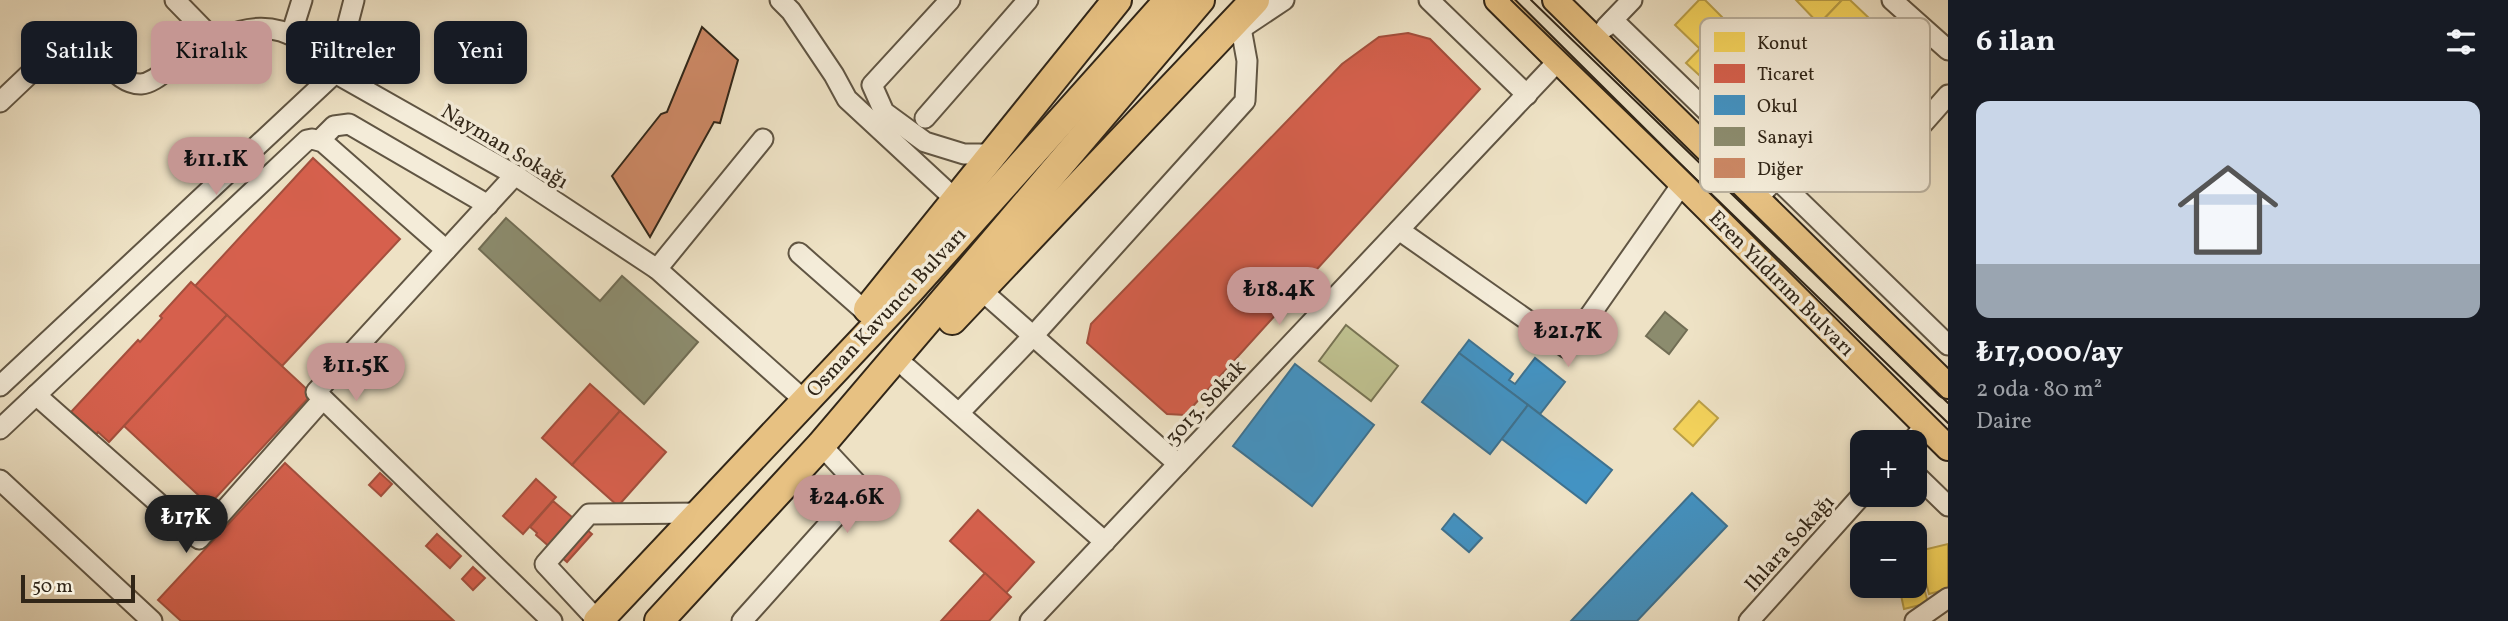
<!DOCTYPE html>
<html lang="tr">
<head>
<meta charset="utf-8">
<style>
	body { margin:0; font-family:Vollkorn,serif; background:#242831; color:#f1f3f6; height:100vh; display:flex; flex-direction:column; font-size:26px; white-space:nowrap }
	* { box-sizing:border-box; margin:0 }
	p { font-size:23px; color:#9ea1a6 }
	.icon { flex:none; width:38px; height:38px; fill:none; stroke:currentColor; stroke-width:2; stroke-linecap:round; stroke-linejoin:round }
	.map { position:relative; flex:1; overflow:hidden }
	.side { display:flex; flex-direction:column; background:#171b24; width:560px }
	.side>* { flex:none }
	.banner { position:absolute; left:21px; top:21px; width:665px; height:63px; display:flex; gap:14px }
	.fabs { position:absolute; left:1850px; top:430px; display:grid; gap:14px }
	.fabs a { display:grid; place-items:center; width:77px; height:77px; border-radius:14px; background:#171b24; box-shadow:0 4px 10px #0003; font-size:35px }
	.scale { position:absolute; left:21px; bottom:18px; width:114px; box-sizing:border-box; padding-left:7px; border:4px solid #312618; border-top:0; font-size:19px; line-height:24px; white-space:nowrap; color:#312618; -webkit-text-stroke:5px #f4ecd9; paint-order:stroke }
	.price { position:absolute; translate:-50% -60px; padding:0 16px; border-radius:24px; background:#c59692; color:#111; font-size:23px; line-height:46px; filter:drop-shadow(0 2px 4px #0008) }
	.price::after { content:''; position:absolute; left:50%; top:42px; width:21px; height:16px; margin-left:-10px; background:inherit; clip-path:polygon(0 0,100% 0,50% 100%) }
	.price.current { background:#222; color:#fff }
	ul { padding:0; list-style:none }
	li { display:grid; align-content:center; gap:14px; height:371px; padding:0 28px }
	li+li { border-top:2px solid #363941 }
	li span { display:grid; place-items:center; height:217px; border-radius:14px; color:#555 }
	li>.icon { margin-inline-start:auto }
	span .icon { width:126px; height:126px; fill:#fffc; stroke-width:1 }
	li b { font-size:30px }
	h2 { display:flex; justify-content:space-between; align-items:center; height:84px; padding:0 28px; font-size:30px }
	.tag { padding:0 24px; border-radius:14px; background:#171b24; box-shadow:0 4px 10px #0003; font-size:24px; line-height:63px }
	.tag.current { background:#c59692; color:#111 }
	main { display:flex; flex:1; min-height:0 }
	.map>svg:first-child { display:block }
	.green { fill:#bfc190; stroke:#787454; stroke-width:2 }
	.homes { fill:#f6d55c; stroke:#bba048; stroke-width:2 }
	.shops { fill:#d6604d; stroke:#a44f3d; stroke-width:2 }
	.schools { fill:#4393c3; stroke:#3e7290; stroke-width:2 }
	.industry { fill:#8c8c6e; stroke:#716d54; stroke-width:2 }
	.building { fill:#cc8865; stroke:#312618; stroke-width:2 }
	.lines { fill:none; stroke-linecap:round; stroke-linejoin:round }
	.minor-casing { stroke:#605543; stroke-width:23 }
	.major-casing { stroke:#312618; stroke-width:28 }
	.highway-casing { stroke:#312618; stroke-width:32 }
	.minor { stroke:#f4ecd9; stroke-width:19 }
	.major { stroke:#e7c182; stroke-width:24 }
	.highway { stroke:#e7c182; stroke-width:28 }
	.tram { stroke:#312618; stroke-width:2 }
	.labels { text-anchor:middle; stroke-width:7; stroke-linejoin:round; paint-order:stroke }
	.street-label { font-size:21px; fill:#312618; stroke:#f4ecd9 }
	.key { fill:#f4ecd9; stroke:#bab19f; stroke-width:2 }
	.key-label { font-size:19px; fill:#312618 }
</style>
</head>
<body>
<main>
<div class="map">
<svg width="1948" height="621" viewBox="0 0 1948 621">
	<rect width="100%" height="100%" fill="#eee2c5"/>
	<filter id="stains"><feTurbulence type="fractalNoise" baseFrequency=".00286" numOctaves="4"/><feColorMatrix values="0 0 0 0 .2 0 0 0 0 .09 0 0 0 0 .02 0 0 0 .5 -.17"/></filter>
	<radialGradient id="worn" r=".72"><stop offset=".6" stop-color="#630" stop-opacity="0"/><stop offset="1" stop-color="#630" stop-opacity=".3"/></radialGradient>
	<path class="green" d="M1346,325L1398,366L1371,401L1319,361Z"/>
	<g class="homes">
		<path d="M1699,0H1705L1726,21L1700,49L1675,25Z"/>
		<path d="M1796,0H1842L1819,24Z"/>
		<path d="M1842,0H1850L1870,19L1844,47L1819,24Z"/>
		<path d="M1713,35L1738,58L1711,86L1686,63Z"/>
		<path d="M1906,81L1931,105L1905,133L1880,109Z"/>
		<path d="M1699,401L1718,418L1693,446L1674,429Z"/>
		<path d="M1948,544V589L1929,594L1925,579L1922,580L1928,603L1904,609L1899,586H1914V546L1920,568H1923L1919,551Z"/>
	</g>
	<g class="shops">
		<path d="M1408,33L1430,39L1480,89L1185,415L1167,414L1087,343L1091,324L1342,64L1379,37Z"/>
		<path d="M313,158L400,239L282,366L195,286Z"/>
		<path d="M191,282L227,315L109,442L98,432L96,435L71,412L138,340L140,342L162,318L160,316Z"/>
		<path d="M227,315L312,394L209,505L124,426Z"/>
		<path d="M590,384L620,411L572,465L542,438Z"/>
		<path d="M620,411L666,452L618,506L572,465Z"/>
		<path d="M285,463L454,621H181L158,600Z"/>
		<path d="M380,473L392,484L381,496L369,485Z"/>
		<path d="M536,479L556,497L523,534L503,516Z"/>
		<path d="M553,501L592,534L567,562L536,535L537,533L530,527Z"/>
		<path d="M978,510L1034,562L1006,593L950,541Z"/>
		<path d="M437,534L461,556L450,568L426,546Z"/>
		<path d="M473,567L485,578L473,590L462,579Z"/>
		<path d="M985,573L1011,597L989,621H941Z"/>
	</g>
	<g class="schools">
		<path d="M1469,340L1513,374L1509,380L1515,384L1535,358L1565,382L1540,414L1459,353Z"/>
		<path d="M1459,353L1528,405L1490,454L1422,402Z"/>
		<path d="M1295,364L1374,425L1312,506L1233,446Z"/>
		<path d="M1528,405L1612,470L1586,503L1502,439Z"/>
		<path d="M1692,493L1727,526L1637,621H1571Z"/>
		<path d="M1454,514L1482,538L1469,552L1442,529Z"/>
	</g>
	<g class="industry">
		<path d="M506,218L600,301L622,276L698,342L644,404L479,249Z"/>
		<path d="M1665,312L1687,330L1669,354L1646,336Z"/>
	</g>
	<path class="building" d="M702,27L738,60L720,123L714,122L650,237L612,176L661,114L667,112Z"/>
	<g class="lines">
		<g class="minor-casing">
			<g id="minor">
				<path d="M175,0L215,41"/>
				<path d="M780,0L791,11L834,75L847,99L956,200"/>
				<path d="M950,0L872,85L884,112L925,142L964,154H993"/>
				<path d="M1429,0L1527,95"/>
				<path d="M1892,0L1948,50"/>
				<path d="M1613,20L1948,345"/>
				<path d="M1606,27L1632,0"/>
				<path d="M1236,32L1284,0"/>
				<path d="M291,35L302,0"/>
				<path d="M335,73L354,0"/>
				<path d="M0,102L59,46C95,28 108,85 141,84C154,83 166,70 177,63C238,22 285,8 335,73"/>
				<path d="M925,118L1028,0"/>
				<path d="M320,140L334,126L349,124L488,205"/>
				<path d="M515,175L316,392L552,621"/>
				<path d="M1757,199L1851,97L1904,145L1948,95"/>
				<path d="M1399,230L1567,348L1682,184"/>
				<path d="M799,253L866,312"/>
				<path d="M657,269L763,139"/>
				<path d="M981,290L1178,464"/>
				<path d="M907,368L1105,542"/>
				<path d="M0,386L335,73L515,175L657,269L804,400"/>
				<path d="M36,395L199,539L323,399"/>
				<path d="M959,413L1033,336L1245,101L1247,61L1241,28"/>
				<path d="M0,429L307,140L312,139L323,142L446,250"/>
				<path d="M1910,443L1925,426"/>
				<path d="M1914,473L1948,506"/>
				<path d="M0,480L152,621"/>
				<path d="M598,621L545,564L589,514L702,513"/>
				<path d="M742,621L861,488L821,445"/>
				<path d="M1030,621L1558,61"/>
				<path d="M1749,621L1862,495"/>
				<path d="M1915,621L1948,598"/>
			</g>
		</g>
		<g class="major-casing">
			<g id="major">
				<path d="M1497,0L1948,448"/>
				<path d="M1555,0L1948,386"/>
			</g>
		</g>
		<g class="highway-casing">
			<g id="highway">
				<path d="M868,309L1117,0"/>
				<path d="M952,320L1255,0"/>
				<path d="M598,621L910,290L1169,0"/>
				<path d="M659,621L821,445L1200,0"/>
			</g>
		</g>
		<use href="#minor" class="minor"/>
		<use href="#major" class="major"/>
		<use href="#highway" class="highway"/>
		<g class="tram">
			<path d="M1511,0L1948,423"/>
			<path d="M1531,0L1948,403"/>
		</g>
	</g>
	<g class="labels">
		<g class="street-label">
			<text transform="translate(505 146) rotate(31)" y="7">Nayman Sokağı</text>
			<text transform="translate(1782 283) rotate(45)" y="7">Eren Yıldırım Bulvarı</text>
			<text transform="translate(886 312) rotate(-47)" y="7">Osman Kavuncu Bulvarı</text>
			<text transform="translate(1205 402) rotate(-47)" y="7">3013. Sokak</text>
			<text transform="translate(1789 543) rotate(-48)" y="7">Ihlara Sokağı</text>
		</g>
	</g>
	<rect x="1700" y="18" width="230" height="174" rx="10" class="key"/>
	<rect x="1714" y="32" width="31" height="20" fill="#f6d55c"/>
	<rect x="1714" y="64" width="31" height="19" fill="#d6604d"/>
	<rect x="1714" y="95" width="31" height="20" fill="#4393c3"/>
	<rect x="1714" y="127" width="31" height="19" fill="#8c8c6e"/>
	<rect x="1714" y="158" width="31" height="20" fill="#cc8865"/>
	<g class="key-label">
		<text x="1757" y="49">Konut</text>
		<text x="1757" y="80">Ticaret</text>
		<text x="1757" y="112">Okul</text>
		<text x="1757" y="143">Sanayi</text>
		<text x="1757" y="175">Diğer</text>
	</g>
	<rect width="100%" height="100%" filter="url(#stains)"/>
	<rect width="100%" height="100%" fill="url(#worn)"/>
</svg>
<div class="fabs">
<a>+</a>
<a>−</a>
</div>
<div class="scale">50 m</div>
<b class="price" style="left:216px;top:197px">₺11.1K</b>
<b class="price" style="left:1279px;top:327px">₺18.4K</b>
<b class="price" style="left:1568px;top:369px">₺21.7K</b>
<b class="price" style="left:356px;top:403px">₺11.5K</b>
<b class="price" style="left:847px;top:535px">₺24.6K</b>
<b class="price current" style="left:186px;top:555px">₺17K</b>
<div class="banner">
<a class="tag">Satılık</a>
<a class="tag current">Kiralık</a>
<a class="tag">Filtreler</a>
<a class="tag">Yeni</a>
</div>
</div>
<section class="side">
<h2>6 ilan<svg class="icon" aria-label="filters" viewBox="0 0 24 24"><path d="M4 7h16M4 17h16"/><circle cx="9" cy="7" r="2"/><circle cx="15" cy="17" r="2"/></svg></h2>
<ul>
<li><span style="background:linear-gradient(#c9d6e8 75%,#9aa5b1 0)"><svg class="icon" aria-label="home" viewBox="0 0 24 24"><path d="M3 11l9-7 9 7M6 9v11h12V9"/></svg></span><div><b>₺17,000/ay</b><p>2 oda · 80 m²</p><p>Daire</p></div></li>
</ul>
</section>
</main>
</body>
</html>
